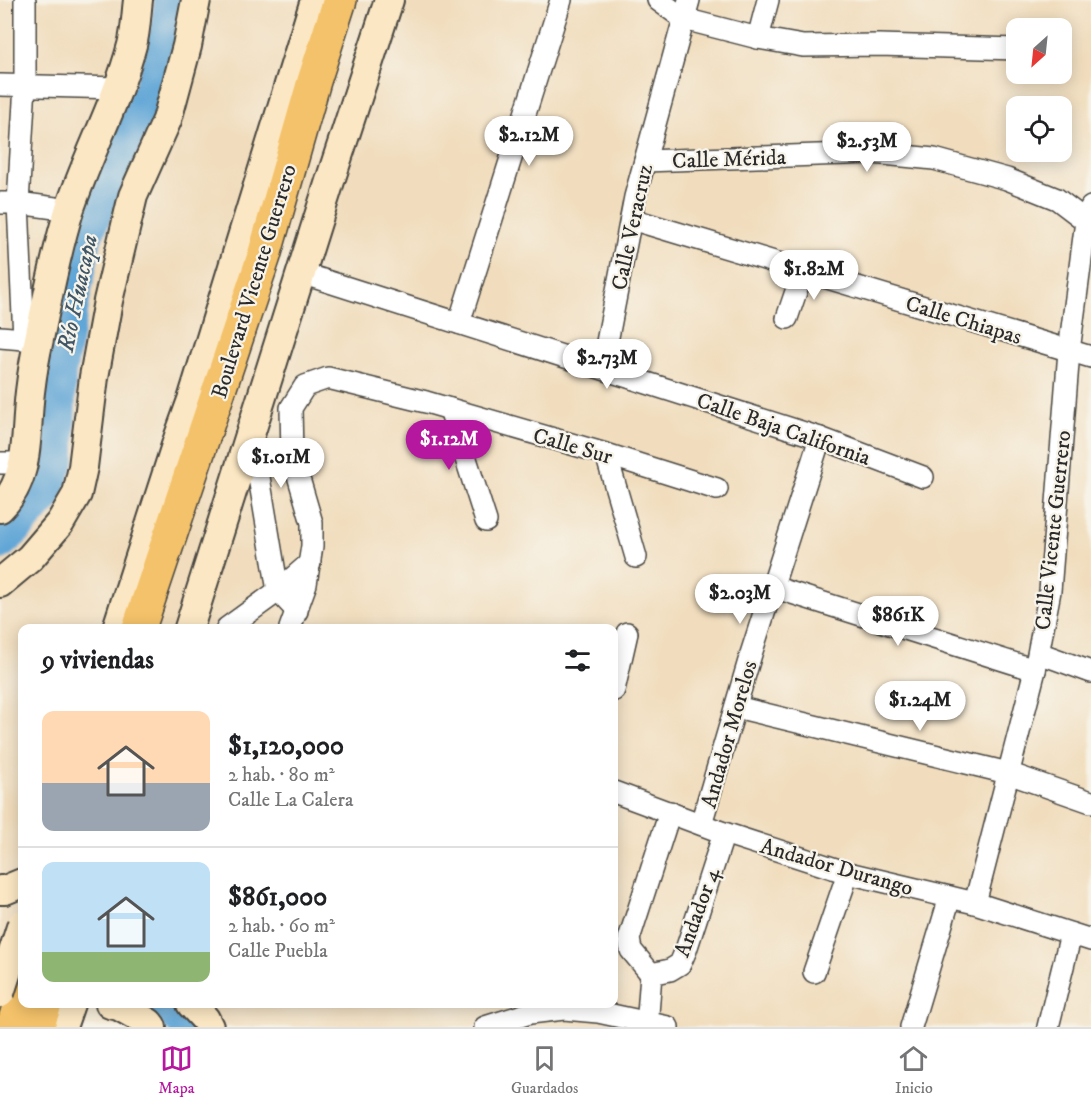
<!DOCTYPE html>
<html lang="es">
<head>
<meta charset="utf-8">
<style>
	body { margin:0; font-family:"IM FELL DW Pica",serif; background:#f6f6f6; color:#202124; height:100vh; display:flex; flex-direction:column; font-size:22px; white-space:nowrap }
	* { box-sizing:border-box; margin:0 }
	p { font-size:20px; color:#757577 }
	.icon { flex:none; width:33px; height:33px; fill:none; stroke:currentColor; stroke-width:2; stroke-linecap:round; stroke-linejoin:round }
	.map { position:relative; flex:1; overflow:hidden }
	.side { position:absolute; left:18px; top:624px; width:600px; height:384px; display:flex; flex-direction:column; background:#fff; border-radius:12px; box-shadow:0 3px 15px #0003 }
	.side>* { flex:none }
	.needle { width:39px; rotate:207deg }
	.buttons { position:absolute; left:1006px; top:18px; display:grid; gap:12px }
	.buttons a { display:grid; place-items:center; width:66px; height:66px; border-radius:12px; background:#fff; box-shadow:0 3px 15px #0003; font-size:30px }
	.price { position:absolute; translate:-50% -51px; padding:0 14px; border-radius:21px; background:#fff; color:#222; font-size:20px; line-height:39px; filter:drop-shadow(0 2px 3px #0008) }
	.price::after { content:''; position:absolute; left:50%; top:36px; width:18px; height:14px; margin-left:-9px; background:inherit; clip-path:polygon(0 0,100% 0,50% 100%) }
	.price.selected { background:#b5179e; color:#fff }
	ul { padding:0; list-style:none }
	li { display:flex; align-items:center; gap:18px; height:150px; padding:0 24px }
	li+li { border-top:2px solid #e0e0e0 }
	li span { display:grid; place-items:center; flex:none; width:168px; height:120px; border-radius:12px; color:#555 }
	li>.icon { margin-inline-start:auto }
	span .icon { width:72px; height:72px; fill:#fffc; stroke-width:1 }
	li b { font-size:26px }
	h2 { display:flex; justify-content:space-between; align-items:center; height:72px; padding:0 24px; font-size:26px }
	.tabs { display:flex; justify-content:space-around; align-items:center; height:84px; border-top:2px solid #e0e0e0; background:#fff; font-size:16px; color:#757577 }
	.tabs a { display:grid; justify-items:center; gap:3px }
	.tabs .selected { color:#b5179e }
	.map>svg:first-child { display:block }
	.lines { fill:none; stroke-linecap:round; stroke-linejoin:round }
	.river { stroke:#61a6d7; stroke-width:32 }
	.street-casing { stroke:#494641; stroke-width:24 }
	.secondary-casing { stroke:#494641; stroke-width:32 }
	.highway-casing { stroke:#494641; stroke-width:36 }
	.street { stroke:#fff; stroke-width:21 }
	.secondary { stroke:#fbe7c3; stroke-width:28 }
	.highway { stroke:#f4c26a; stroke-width:33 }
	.secondary-bridge-casing { stroke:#494641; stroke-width:32; stroke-linecap:butt }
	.secondary-bridge { stroke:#fbe7c3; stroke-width:28 }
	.labels { text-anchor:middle; stroke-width:4.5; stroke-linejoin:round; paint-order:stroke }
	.street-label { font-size:22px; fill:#2b2b2b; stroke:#f7f3e8 }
	.water-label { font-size:24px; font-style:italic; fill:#3e5667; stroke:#f7f3e8 }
</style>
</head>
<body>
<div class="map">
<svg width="1091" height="1027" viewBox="0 0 1091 1027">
	<rect width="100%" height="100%" fill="#f7f3e8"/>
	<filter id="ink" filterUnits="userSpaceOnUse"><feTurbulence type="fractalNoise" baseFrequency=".0167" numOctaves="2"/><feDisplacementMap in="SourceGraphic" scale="12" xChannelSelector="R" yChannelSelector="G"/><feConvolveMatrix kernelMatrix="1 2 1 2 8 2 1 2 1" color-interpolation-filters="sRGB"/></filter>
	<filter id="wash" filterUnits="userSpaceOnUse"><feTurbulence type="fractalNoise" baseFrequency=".008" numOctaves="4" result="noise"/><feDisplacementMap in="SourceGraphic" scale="24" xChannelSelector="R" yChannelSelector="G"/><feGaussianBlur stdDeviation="1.35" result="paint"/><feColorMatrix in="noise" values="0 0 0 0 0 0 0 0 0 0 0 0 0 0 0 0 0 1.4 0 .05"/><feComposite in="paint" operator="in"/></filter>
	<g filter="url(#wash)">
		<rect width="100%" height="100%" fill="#f1ddbd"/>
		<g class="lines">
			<g class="river">
				<path d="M0,544L16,530L47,495L59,458L60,373L86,238L154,77L166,28L170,0"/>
				<path d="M163,1004L181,1021L185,1027"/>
			</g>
		</g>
	</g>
	<g filter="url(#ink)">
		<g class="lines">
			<g class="street-casing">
				<g id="street">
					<path d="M658,0L684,19L758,38L803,46L879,45L1017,49"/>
					<path d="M758,38L768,0"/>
					<path d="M0,85L119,88"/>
					<path d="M645,161L873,153L934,159L1007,179L1057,199L1086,221"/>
					<path d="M0,203H18L70,210"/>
					<path d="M631,219L1091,357"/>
					<path d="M301,273L820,438L923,477"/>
					<path d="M787,318L803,271"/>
					<path d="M459,323L561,0"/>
					<path d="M0,337L24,339L38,341"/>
					<path d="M24,339L18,203L25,85V0"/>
					<path d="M602,368L635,197L689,0"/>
					<path d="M450,409L486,521"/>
					<path d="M252,435L278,591L297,611"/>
					<path d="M606,454L636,557"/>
					<path d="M0,463H23"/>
					<path d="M773,587L1035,670"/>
					<path d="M227,628L278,591L310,563"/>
					<path d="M290,628L306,584L312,546V523L292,455L291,408L305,386L328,378L426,402L606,454L717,489"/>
					<path d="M1039,653L1091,672"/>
					<path d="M614,690L627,633"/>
					<path d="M736,707L1008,773L1091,802"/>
					<path d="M614,792L724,833L848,873L975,903L1091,940"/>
					<path d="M701,824L751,654L820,438"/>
					<path d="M975,903L1035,670L1050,591L1069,351L1086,221L1091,207"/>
					<path d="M814,972L848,873"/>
					<path d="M651,974L631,950L629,939L670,812"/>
					<path d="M651,974L670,970L680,964L686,950L724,833"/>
					<path d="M485,1027L530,1013L564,1009L598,1012L668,1027"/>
					<path d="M647,1027L651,974"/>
					<path d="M911,1027L950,897"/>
					<path d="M1048,1027L1071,934"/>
				</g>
			</g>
			<g class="secondary-casing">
				<g id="secondary">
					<path d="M0,508C31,478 25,432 30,392C32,375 35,356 39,339C48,296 56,252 69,211C88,154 117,102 132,45C136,31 136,15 138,0"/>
					<path d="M0,583L30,558L60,523L77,494L83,467L94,377L108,301L133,196L167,120L187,46L196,0"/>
					<path d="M117,628L179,436L192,400L315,0"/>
					<path d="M189,628L330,181L389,0"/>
					<path d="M0,890H5L22,883"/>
					<path d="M110,1004L119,1006L149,1023L152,1027"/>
					<path d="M191,1004L205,1019L209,1027"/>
					<path d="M62,1027L70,1004"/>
				</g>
			</g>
			<g class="highway-casing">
				<g id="highway">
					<path d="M139,628L264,256L314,81L340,0"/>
					<path d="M13,1027L22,996"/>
					<path d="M37,1027L45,1004"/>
				</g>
			</g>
			<use href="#street" class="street"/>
			<use href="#secondary" class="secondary"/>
			<use href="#highway" class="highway"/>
			<g class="secondary-bridge-casing">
				<path id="secondary-bridge" d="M0,993L22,924"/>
			</g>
			<use href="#secondary-bridge" class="secondary-bridge"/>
		</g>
	</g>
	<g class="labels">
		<g class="street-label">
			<text transform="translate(729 158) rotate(-2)" y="8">Calle Mérida</text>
			<text transform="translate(631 227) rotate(-78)" y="8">Calle Veracruz</text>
			<text transform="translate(253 281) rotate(-73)" y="8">Boulevard Vicente Guerrero</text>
			<text transform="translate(964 319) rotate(17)" y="8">Calle Chiapas</text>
			<text transform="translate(784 428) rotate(19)" y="8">Calle Baja California</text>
			<text transform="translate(573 445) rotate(16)" y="8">Calle Sur</text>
			<text transform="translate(1052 530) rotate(-84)" y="8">Calle Vicente Guerrero</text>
			<text transform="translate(728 734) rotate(-74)" y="8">Andador Morelos</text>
			<text transform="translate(837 866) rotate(16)" y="8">Andador Durango</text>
			<text transform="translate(696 912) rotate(-70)" y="8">Andador 4</text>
		</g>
		<g class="water-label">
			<text transform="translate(77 293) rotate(-78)" y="8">Río Huacapa</text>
		</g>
	</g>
</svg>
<div class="buttons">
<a><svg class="needle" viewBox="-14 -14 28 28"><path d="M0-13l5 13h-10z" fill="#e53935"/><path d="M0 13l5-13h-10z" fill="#757577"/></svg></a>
<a><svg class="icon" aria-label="locate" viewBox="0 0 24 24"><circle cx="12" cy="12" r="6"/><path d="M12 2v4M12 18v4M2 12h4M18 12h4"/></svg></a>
</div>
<b class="price" style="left:529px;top:167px">$2.12M</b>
<b class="price" style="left:867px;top:173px">$2.53M</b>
<b class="price" style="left:814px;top:301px">$1.82M</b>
<b class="price" style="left:607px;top:390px">$2.73M</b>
<b class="price selected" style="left:449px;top:471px">$1.12M</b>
<b class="price" style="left:281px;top:489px">$1.01M</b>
<b class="price" style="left:740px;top:625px">$2.03M</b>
<b class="price" style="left:898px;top:647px">$861K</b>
<b class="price" style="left:920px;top:732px">$1.24M</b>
<section class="side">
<h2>9 viviendas<svg class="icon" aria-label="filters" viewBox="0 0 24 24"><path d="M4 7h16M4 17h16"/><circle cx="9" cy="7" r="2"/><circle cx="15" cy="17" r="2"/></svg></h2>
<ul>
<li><span style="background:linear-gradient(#ffd9b3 60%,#9aa5b1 0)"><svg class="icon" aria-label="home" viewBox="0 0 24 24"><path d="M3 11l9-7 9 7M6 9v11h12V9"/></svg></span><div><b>$1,120,000</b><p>2 hab. · 80 m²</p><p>Calle La Calera</p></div></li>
<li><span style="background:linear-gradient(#bfe0f5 75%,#8fb573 0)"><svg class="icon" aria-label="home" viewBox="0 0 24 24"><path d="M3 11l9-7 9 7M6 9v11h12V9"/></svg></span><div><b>$861,000</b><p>2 hab. · 60 m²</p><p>Calle Puebla</p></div></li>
</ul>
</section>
</div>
<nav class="tabs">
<a class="selected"><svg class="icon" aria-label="map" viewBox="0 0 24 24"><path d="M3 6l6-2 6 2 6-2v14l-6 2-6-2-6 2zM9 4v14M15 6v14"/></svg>Mapa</a>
<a><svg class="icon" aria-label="saved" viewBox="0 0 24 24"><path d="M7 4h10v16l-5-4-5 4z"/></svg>Guardados</a>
<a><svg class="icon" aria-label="home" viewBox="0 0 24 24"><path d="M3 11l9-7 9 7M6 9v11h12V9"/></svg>Inicio</a>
</nav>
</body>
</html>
